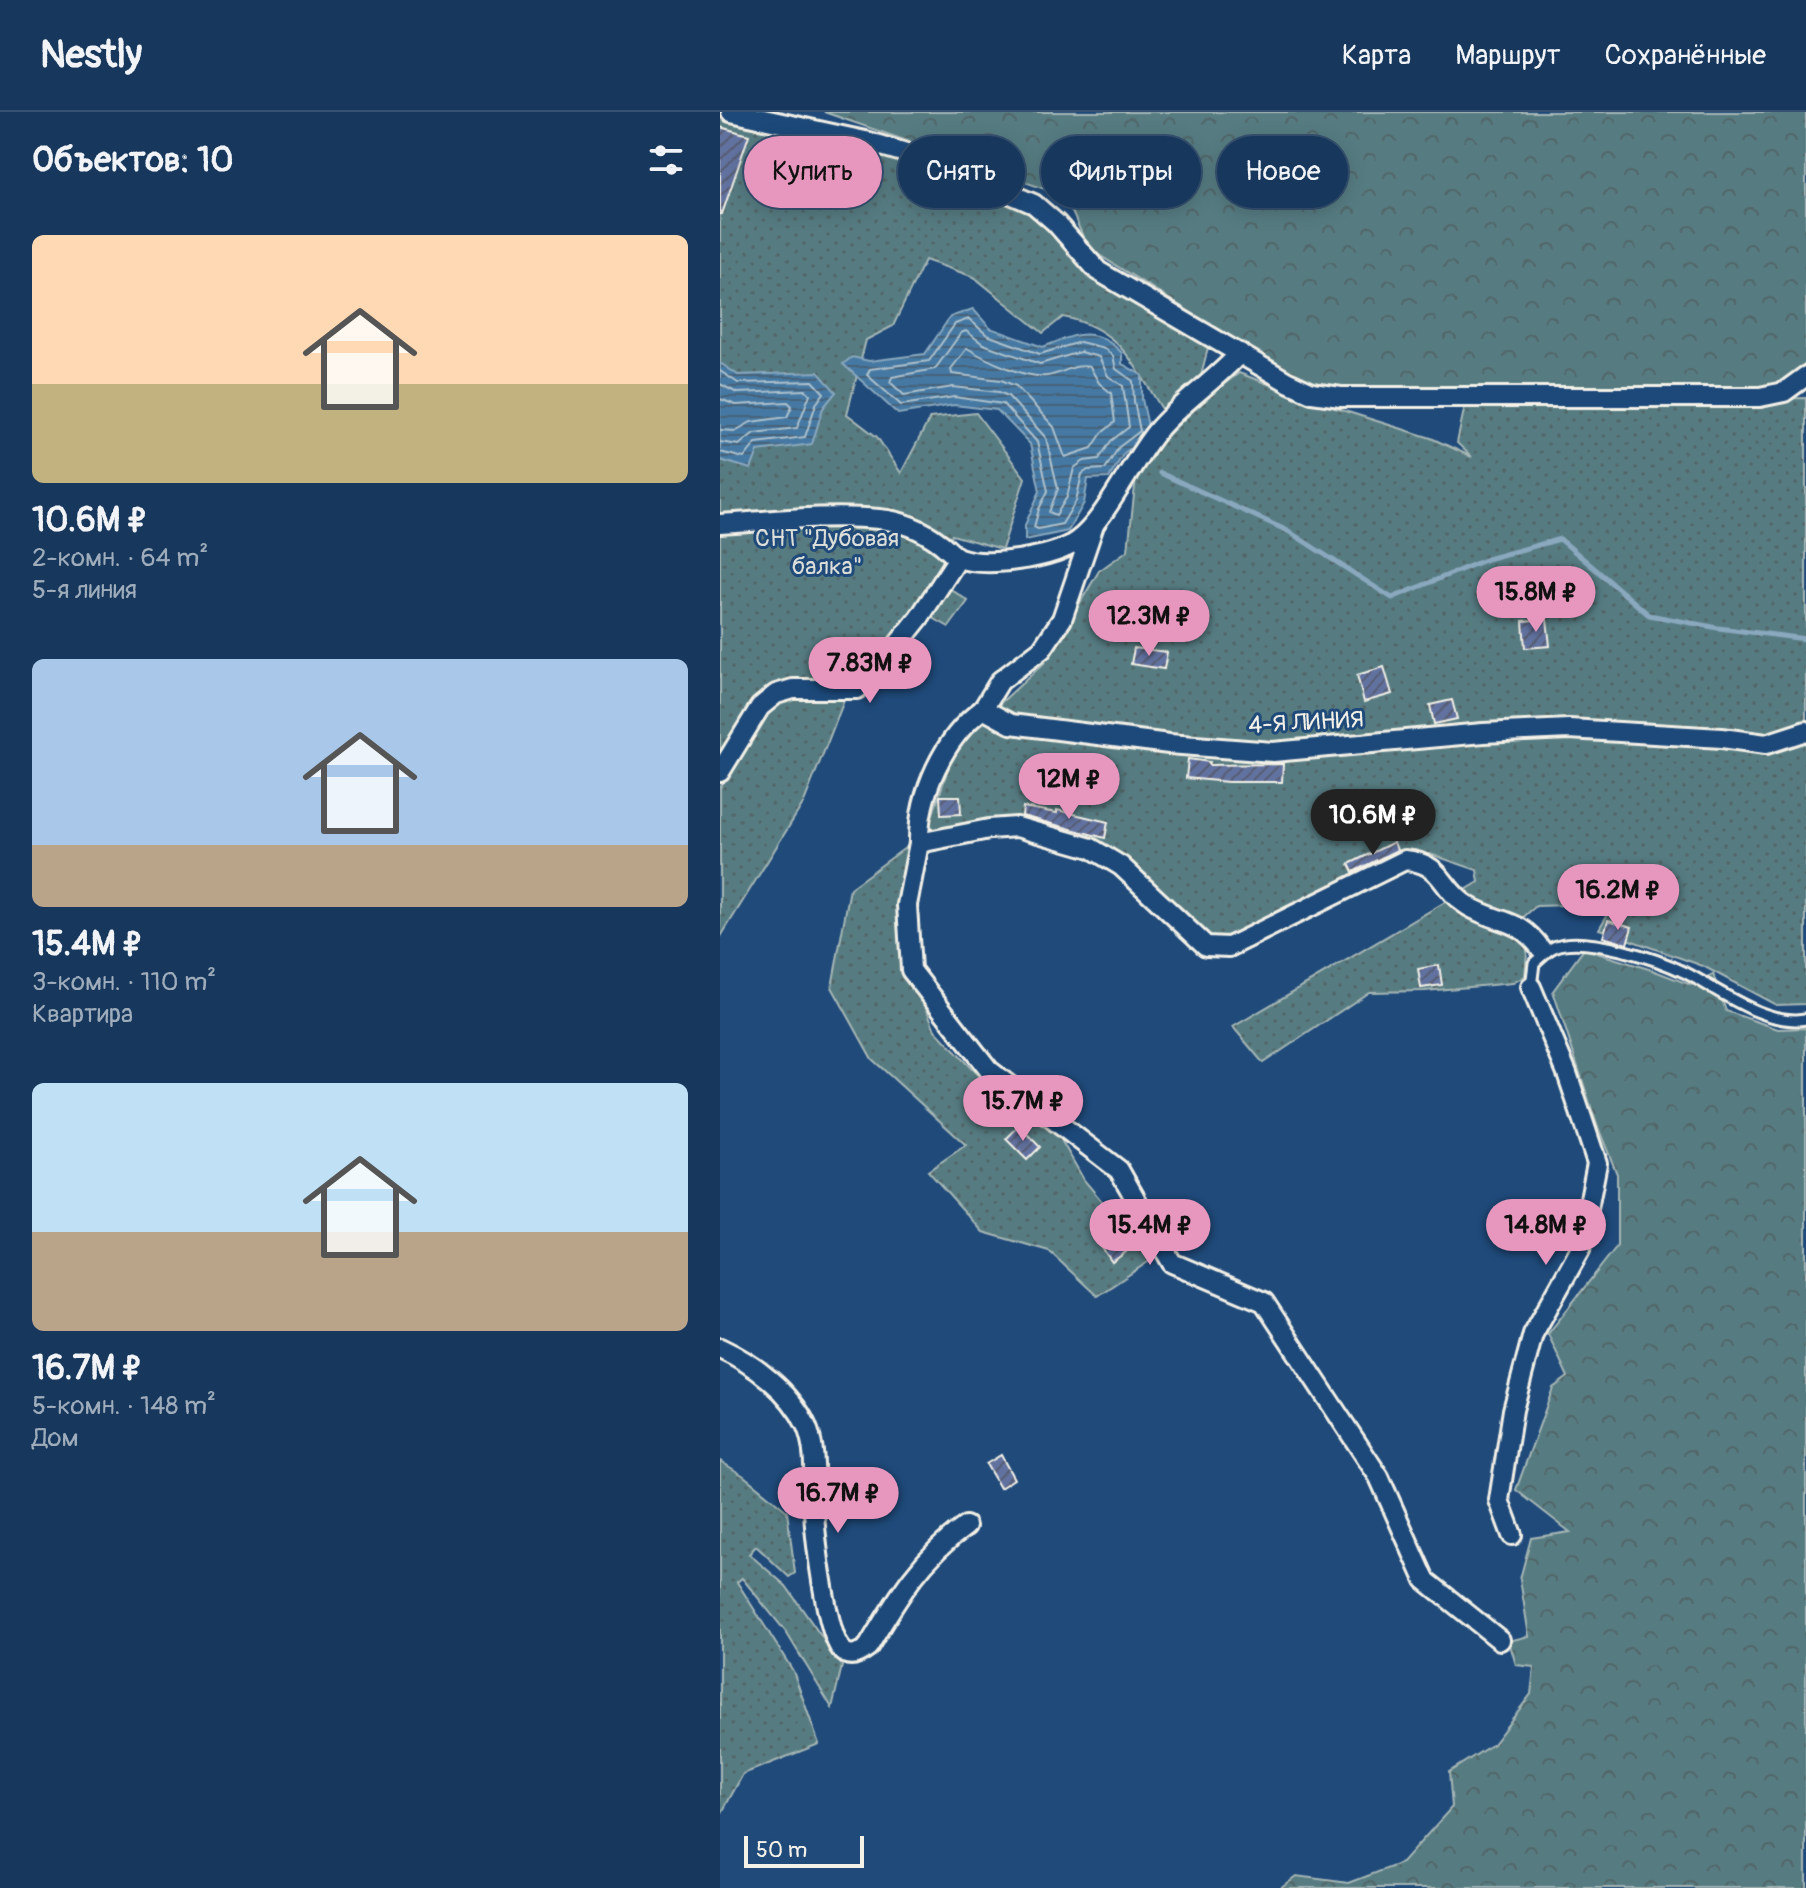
<!DOCTYPE html>
<html lang="ru">
<head>
<meta charset="utf-8">
<style>
	body { margin:0; font-family:Pangolin,sans-serif; background:#203f62; color:#f1f3f6; height:100vh; display:flex; flex-direction:column; font-size:30px; white-space:nowrap }
	* { box-sizing:border-box; margin:0 }
	p { font-size:26px; color:#9eacbb }
	.icon { flex:none; width:44px; height:44px; fill:none; stroke:currentColor; stroke-width:2; stroke-linecap:round; stroke-linejoin:round }
	.map { position:relative; flex:1; overflow:hidden }
	.sheet { display:flex; flex-direction:column; background:#17385c; width:720px }
	.sheet>* { flex:none }
	.guide { position:absolute; left:24px; top:24px; width:760px; height:72px; display:flex; gap:16px }
	.scale { position:absolute; left:24px; bottom:20px; width:120px; box-sizing:border-box; padding-left:8px; border:4px solid #f4f1e8; border-top:0; font-size:22px; line-height:28px; white-space:nowrap; color:#f4f1e8; -webkit-text-stroke:6px #1f4a7a; paint-order:stroke }
	.price { position:absolute; translate:-50% -68px; padding:0 18px; border-radius:28px; background:#e797bd; color:#111; font-size:26px; line-height:52px; filter:drop-shadow(0 2px 4px #0008) }
	.price::after { content:''; position:absolute; left:50%; top:48px; width:24px; height:18px; margin-left:-12px; background:inherit; clip-path:polygon(0 0,100% 0,50% 100%) }
	.price.on { background:#222; color:#fff }
	ul { padding:0; list-style:none }
	li { display:grid; align-content:center; gap:16px; height:424px; padding:0 32px }
	li span { display:grid; place-items:center; height:248px; border-radius:12px; color:#555 }
	li>.icon { margin-inline-start:auto }
	span .icon { width:144px; height:144px; fill:#fffc; stroke-width:1 }
	li b { font-size:34px }
	h2 { display:flex; justify-content:space-between; align-items:center; height:96px; padding:0 32px; font-size:34px }
	.tag { padding:0 28px; border-radius:36px; background:#17385c; box-shadow:0 4px 20px #0003,0 0 0 2px #365272; font-size:28px; line-height:72px }
	.tag.on { background:#e797bd; color:#111 }
	header { display:flex; align-items:center; gap:48px; box-sizing:border-box; height:112px; padding:0 40px; background:#17385c; border-bottom:2px solid #365272 }
	header strong { font-size:38px }
	nav { display:flex; gap:44px; margin-inline-start:auto; font-size:28px }
	main { display:flex; flex:1; min-height:0 }
	.map>svg:first-child { display:block }
	.grass { fill:url(#grass-dots); stroke:#a6b6b5; stroke-width:2 }
	.forest { fill:url(#forest-crowns); stroke:#a6b6b5; stroke-width:2 }
	.water { fill:url(#water-rules); stroke:#8aa8be; stroke-width:2 }
	.lines { fill:none; stroke-linecap:round; stroke-linejoin:round }
	.shore { stroke:#aec1cc; stroke-width:2 }
	.stream { stroke:#8aa8be; stroke-width:5 }
	.building { fill:url(#building-hatch); stroke:#f4f1e8; stroke-width:2 }
	.lane-casing { stroke:#f4f1e8; stroke-width:15 }
	.street-casing { stroke:#f4f1e8; stroke-width:24 }
	.lane { stroke:#1f4a7a; stroke-width:9 }
	.street { stroke:#1f4a7a; stroke-width:18 }
	.labels { text-anchor:middle; stroke-width:6; stroke-linejoin:round; paint-order:stroke }
	.park-label { font-size:24px; fill:#dcdfd9; stroke:#1f4a7a }
	.street-label { font-size:24px; fill:#f4f1e8; stroke:#1f4a7a }
</style>
</head>
<body>
<header>
<strong>Nestly</strong>
<nav><a>Карта</a><a>Маршрут</a><a>Сохранённые</a></nav>
</header>
<main>
<section class="sheet">
<h2>Объектов: 10<svg class="icon" aria-label="filters" viewBox="0 0 24 24"><path d="M4 7h16M4 17h16"/><circle cx="9" cy="7" r="2"/><circle cx="15" cy="17" r="2"/></svg></h2>
<ul>
<li><span style="background:linear-gradient(#ffd9b3 60%,#c2b280 0)"><svg class="icon" aria-label="home" viewBox="0 0 24 24"><path d="M3 11l9-7 9 7M6 9v11h12V9"/></svg></span><div><b>10.6M ₽</b><p>2-комн. · 64 m²</p><p>5-я линия</p></div></li>
<li><span style="background:linear-gradient(#a9c7e8 75%,#b9a48a 0)"><svg class="icon" aria-label="home" viewBox="0 0 24 24"><path d="M3 11l9-7 9 7M6 9v11h12V9"/></svg></span><div><b>15.4M ₽</b><p>3-комн. · 110 m²</p><p>Квартира</p></div></li>
<li><span style="background:linear-gradient(#bfe0f5 60%,#b9a48a 0)"><svg class="icon" aria-label="home" viewBox="0 0 24 24"><path d="M3 11l9-7 9 7M6 9v11h12V9"/></svg></span><div><b>16.7M ₽</b><p>5-комн. · 148 m²</p><p>Дом</p></div></li>
</ul>
</section>
<div class="map">
<svg width="1086" height="1776" viewBox="0 0 1086 1776">
	<defs>
		<pattern id="grass-dots" width="8" height="8" patternUnits="userSpaceOnUse" patternTransform="scale(2)"><rect width="8" height="8" fill="#577c82"/><path d="M2 2h.1M6 6h.1" fill="none" stroke="#516567" stroke-width="1.8" stroke-linecap="round"/></pattern>
		<pattern id="forest-crowns" width="20" height="18" patternUnits="userSpaceOnUse" patternTransform="scale(2)"><rect width="20" height="18" fill="#577c82"/><path d="M2 6a3 3 0 1 1 6 0M12 15a3 3 0 1 1 6 0" fill="none" stroke="#516567"/></pattern>
		<pattern id="water-rules" width="6" height="5" patternUnits="userSpaceOnUse" patternTransform="scale(2)"><rect width="6" height="5" fill="#4478a2"/><path d="M0 2.5h6" fill="none" stroke="#466279"/></pattern>
		<pattern id="building-hatch" width="6" height="6" patternUnits="userSpaceOnUse" patternTransform="scale(2)"><rect width="6" height="6" fill="#6272a0"/><path d="M-1 1l2-2M0 6l6-6M5 7l2-2" fill="none" stroke="#565d73"/></pattern>
	</defs>
	<rect width="100%" height="100%" fill="#1f4a7a"/>
	<filter id="ink" filterUnits="userSpaceOnUse"><feTurbulence type="fractalNoise" baseFrequency=".0125" numOctaves="2"/><feDisplacementMap in="SourceGraphic" scale="16" xChannelSelector="R" yChannelSelector="G"/><feConvolveMatrix kernelMatrix="1 2 1 2 8 2 1 2 1" color-interpolation-filters="sRGB"/></filter>
	<g filter="url(#ink)">
		<g class="grass">
			<path d="M0,0H45L42,17L178,43L302,90L366,157L489,231L481,264L442,297C413,252 400,216 343,205L323,221L254,165L205,148L173,214L146,228L127,302L157,325L181,361L210,306L256,301L305,366L282,437L232,423L216,467L248,489L229,515L197,497L129,576L84,690L0,826V676L2,672L0,669Z"/>
			<path d="M519,261L596,290L711,326L752,345L737,331L745,293L1086,286V892L1056,893L983,854L879,817L889,800L849,793L816,794L791,816L808,828L805,864L793,871L705,879L649,880L543,951L513,915L759,770L757,758L710,742L649,764L509,830L486,828L422,766L283,708L225,719L185,765L191,858L215,918L265,971L340,1026L364,1068L431,1148L377,1184L329,1139L263,1120L208,1059L246,1033L152,947L112,875L130,776L207,720L234,639L259,611L324,551L379,459L408,438L416,365L434,325Z"/>
			<path d="M0,1349L24,1364L67,1399L75,1461L69,1465L36,1434L29,1442L66,1474L122,1554L112,1596L66,1520L22,1466L17,1470L73,1559L99,1632L23,1662L0,1704Z"/>
		</g>
		<g class="forest">
			<path d="M104,0H1086V254L1055,282L596,279L368,136L345,84Z"/>
			<path d="M864,837L932,858L971,873L993,862L1006,899L1058,917L1086,916V1776H560L576,1764L629,1771L682,1751L732,1695L729,1660L773,1632L811,1582L814,1555L796,1553L789,1529L809,1524L800,1467L811,1426L850,1420L796,1378L833,1276L848,1265L828,1222L897,1134V1062L877,1013L833,879Z"/>
		</g>
		<g class="water">
			<path d="M253,197L270,216L323,235C356,222 374,213 402,241V252L422,263V287L430,323L404,341L389,366L368,367L364,391L348,419L305,428V413L320,379L310,332L277,298L234,293L178,302L123,252L132,245L149,249L205,242L230,205Z"/>
			<path d="M0,251L18,263L98,260L116,280L103,296L92,332L38,339L31,357L0,348Z"/>
		</g>
		<g class="lines">
			<g class="shore">
				<path d="M249,207L267,223L320,242L360,230L384,236L393,244L396,257L413,269L414,289L420,319L399,335L385,357L368,358L362,362L356,389L342,412L318,417L314,415L319,397L328,379L317,330L283,292L234,285L181,293L147,263L150,257L209,249L235,212Z"/>
				<path d="M246,219L263,232L320,252L360,240L379,245L388,264L403,274L409,315L391,329L379,347L364,349L354,356L347,385L336,403L329,400L338,377L326,326L288,284L279,280L233,275L184,283L170,270L172,265L215,257L241,221Z"/>
				<path d="M247,236C265,247 305,267 327,264C343,262 354,251 370,255L379,271L391,281L395,310L382,321L372,336L345,345L334,315L296,274L281,268L232,262L231,257Z"/>
				<path d="M0,259L18,271L93,269L104,281L96,292L85,325L36,331L24,346L0,340"/>
				<path d="M0,272L17,281L86,278L90,282L77,316L34,321L19,333L0,330"/>
				<path d="M0,287L16,293L68,290L72,294L67,305L31,310L15,319L0,318"/>
			</g>
			<path class="stream" d="M440,361L568,419L672,486L767,447L840,427L929,503L998,516L1086,527"/>
		</g>
		<g class="building">
			<path d="M0,15L29,23L2,102H0Z"/>
			<path d="M405,490L456,500L453,515L401,506Z"/>
			<path d="M827,507L830,534L805,536L803,509Z"/>
			<path d="M414,536L447,540L444,557L411,552Z"/>
			<path d="M664,555L672,582L644,590L637,563Z"/>
			<path d="M732,588L737,607L714,612L710,593Z"/>
			<path d="M468,647L490,650L489,653L563,652L562,670H508L466,666Z"/>
			<path d="M220,684H240L241,702L221,703Z"/>
			<path d="M303,695L337,701V698L388,710L385,726L302,704Z"/>
			<path d="M674,730L677,738L633,760L629,752Z"/>
			<path d="M888,808L912,815L907,832L883,825Z"/>
			<path d="M719,853L722,873L701,876L698,857Z"/>
			<path d="M299,1014L320,1035L307,1048L286,1027Z"/>
			<path d="M393,1123L406,1140L392,1150L380,1133Z"/>
			<path d="M281,1343L294,1367L280,1376L266,1352Z"/>
		</g>
		<g class="lines">
			<g class="lane-casing">
				<path id="lane" d="M811,875L814,851C820,846 827,838 834,835C863,822 938,847 966,861C1001,879 1045,914 1086,907"/>
			</g>
			<g class="street-casing">
				<g id="street">
					<path d="M11,0L145,29L213,49L314,92L336,111L378,159L568,270L592,281L621,285H1040L1064,280L1086,264"/>
					<path d="M0,412C52,409 106,402 159,407C182,409 202,417 220,431C226,435 232,443 239,446C267,456 334,446 357,429C385,409 412,349 436,320C461,290 494,270 520,241"/>
					<path d="M374,413L342,507L322,537L280,569L263,597L291,612L449,632L553,640L763,621L849,617L1002,626L1046,632L1086,619"/>
					<path d="M263,597C223,626 198,683 199,731L269,717L297,715L371,736L401,754L486,834L509,835L685,748C724,751 720,777 748,794C778,812 799,805 821,837"/>
					<path d="M0,660L40,595L56,582L73,577H137L150,567L199,506L238,446"/>
					<path d="M199,731L187,793L191,858L269,958L399,1058L452,1151L544,1190L659,1365L705,1468L780,1528"/>
					<path d="M0,1236C34,1252 70,1279 86,1313C98,1340 93,1370 94,1398C95,1424 106,1519 121,1537C129,1547 139,1542 148,1535C176,1488 200,1446 246,1414"/>
					<path d="M792,1423L779,1388L793,1298L813,1222L860,1138L877,1051L847,961L811,875"/>
				</g>
			</g>
			<use href="#lane" class="lane"/>
			<use href="#street" class="street"/>
		</g>
	</g>
	<g class="labels">
		<g class="park-label">
			<text x="107" y="434">СНТ "Дубовая<tspan x="107" dy="28">балка"</tspan></text>
		</g>
		<g class="street-label">
			<text transform="translate(586 610) rotate(-3)" y="8">4-Я ЛИНИЯ</text>
		</g>
	</g>
</svg>
<div class="scale">50 m</div>
<b class="price" style="left:816px;top:522px">15.8M ₽</b>
<b class="price" style="left:429px;top:546px">12.3M ₽</b>
<b class="price" style="left:150px;top:593px">7.83M ₽</b>
<b class="price" style="left:349px;top:709px">12M ₽</b>
<b class="price on" style="left:653px;top:745px">10.6M ₽</b>
<b class="price" style="left:898px;top:820px">16.2M ₽</b>
<b class="price" style="left:303px;top:1031px">15.7M ₽</b>
<b class="price" style="left:430px;top:1155px">15.4M ₽</b>
<b class="price" style="left:826px;top:1155px">14.8M ₽</b>
<b class="price" style="left:118px;top:1423px">16.7M ₽</b>
<div class="guide">
<a class="tag on">Купить</a>
<a class="tag">Снять</a>
<a class="tag">Фильтры</a>
<a class="tag">Новое</a>
</div>
</div>
</main>
</body>
</html>
